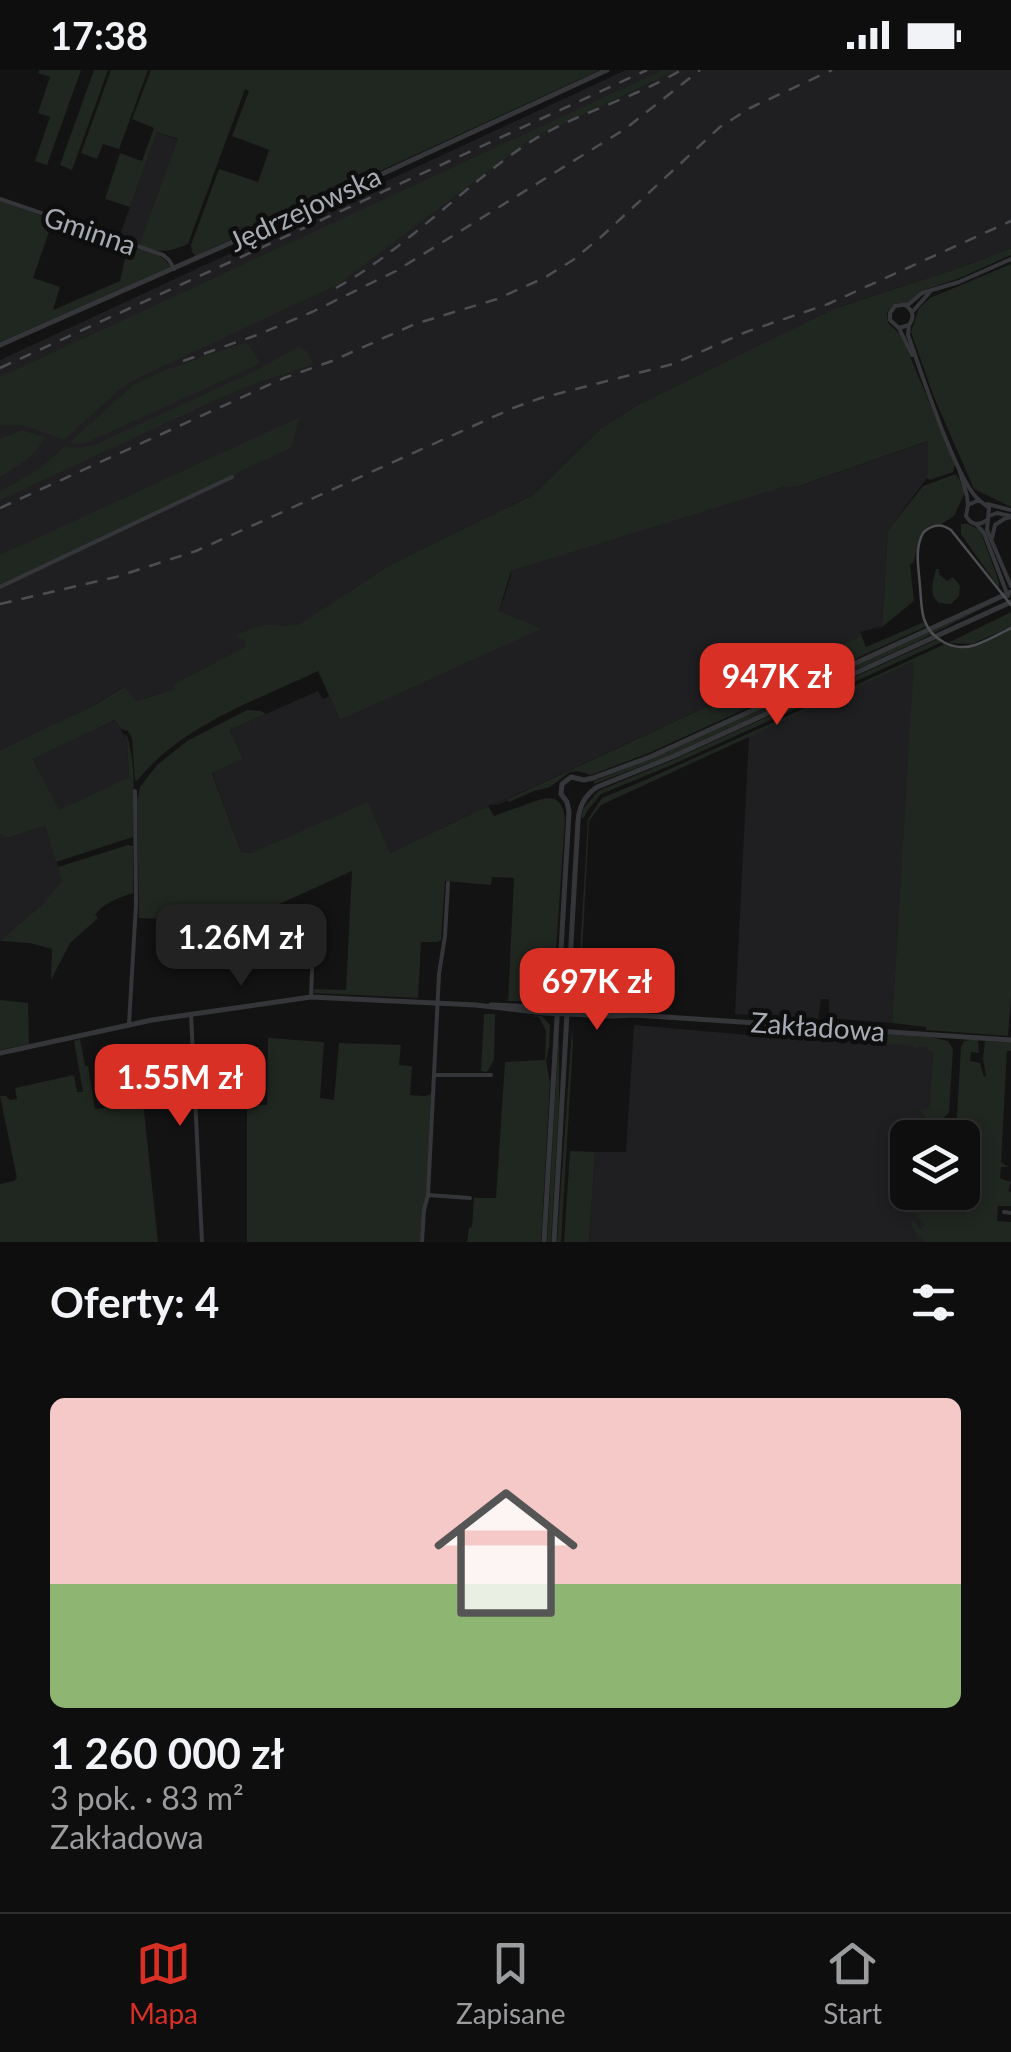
<!DOCTYPE html>
<html lang="pl">
<head>
<meta charset="utf-8">
<style>
	body { margin:0; font-family:Lato,sans-serif; background:#1c1c1d; color:#f1f3f6; height:100vh; display:flex; flex-direction:column; font-size:38px; white-space:nowrap }
	* { box-sizing:border-box; margin:0 }
	p { font-size:32px; color:#9b9c9e }
	.icon { flex:none; width:55px; height:55px; fill:none; stroke:currentColor; stroke-width:2; stroke-linecap:round; stroke-linejoin:round }
	.map { position:relative; height:1172px; overflow:hidden }
	.drawer { display:flex; flex-direction:column; background:#0e0e0f; flex:1 }
	.drawer>* { flex:none }
	.buttons { position:absolute; left:890px; top:1050px; display:grid; gap:20px }
	.buttons a { display:grid; place-items:center; width:90px; height:90px; border-radius:15px; background:#0e0e0f; box-shadow:0 5px 15px #0003,0 0 0 2px #2e2e2f; font-size:50px }
	.price { position:absolute; translate:-50% -85px; padding:0 22px; border-radius:20px; background:#d93025; color:#fff; font-size:32px; line-height:65px; filter:drop-shadow(0 2px 5px #0008) }
	.price::after { content:''; position:absolute; left:50%; top:60px; width:30px; height:22px; margin-left:-15px; background:inherit; clip-path:polygon(0 0,100% 0,50% 100%) }
	.price.on { background:#222; color:#fff }
	ul { padding:0; list-style:none }
	li { display:grid; align-content:center; gap:20px; height:530px; padding:0 50px }
	li+li { border-top:2px solid #2e2e2f }
	li span { display:grid; place-items:center; height:310px; border-radius:15px; color:#555 }
	li>.icon { margin-inline-start:auto }
	span .icon { width:180px; height:180px; fill:#fffc; stroke-width:1 }
	li b { font-size:42px }
	h2 { display:flex; justify-content:space-between; align-items:center; height:120px; padding:0 50px; font-size:42px }
	.status { display:flex; justify-content:space-between; align-items:center; height:70px; padding:0 50px; background:#0e0e0f; direction:ltr }
	.status svg { height:28px; fill:currentColor }
	.tab-bar { display:flex; justify-content:space-around; align-items:center; height:140px; border-top:2px solid #2e2e2f; background:#0e0e0f; font-size:28px; color:#9b9c9e }
	.tab-bar a { display:grid; justify-items:center; gap:5px }
	.tab-bar .on { color:#d93025 }
	.map>svg:first-child { display:block }
	.built { fill:#1f1f21 }
	.green { fill:#202620 }
	.lines { fill:none; stroke-linecap:round; stroke-linejoin:round }
	.minor { stroke:#353639; stroke-width:4 }
	.tertiary { stroke:#353639; stroke-width:5 }
	.tram { stroke:#4c4e52; stroke-width:2.5 }
	.rail { stroke:#4c4e52; stroke-width:2.5; stroke-dasharray:12 10; stroke-linecap:butt }
	.labels { text-anchor:middle; stroke-width:9; stroke-linejoin:round; paint-order:stroke }
	.street-label { font-size:28px; fill:#a6abb3; stroke:#0e0e0f }
</style>
</head>
<body>
<div class="status"><b>17:38</b><svg viewBox="0 0 49 12"><path d="M0 12V9h3v3zM5 12V6h3v6zM10 12V3h3v9zM15 12V0h3v12zM26 1h20v11H26zM47 4h2v5h-2z"/></svg></div>
<div class="map">
<svg width="1011" height="1172" viewBox="0 0 1011 1172">
	<rect width="100%" height="100%" fill="#131314"/>
	<g class="built">
		<path d="M626,0H1011V178L962,197L833,239L639,334L600,359L533,425L393,493L252,586L174,619L137,631L123,617L96,634L0,680V290Z"/>
		<path d="M157,62L178,70L138,177L118,170Z"/>
		<path d="M929,371L927,408L888,460L882,556L860,562L859,567L822,584L819,595L796,606L790,598L496,734L490,735L390,783L289,768L251,783L241,782L212,702L243,689L230,660L318,621L323,629L329,626L340,650L538,557L499,542L511,506L510,501L786,415L796,417Z"/>
		<path d="M915,590L892,953L829,948V929H821L818,950L735,944L749,665Z"/>
		<path d="M116,650L127,672L129,707L58,741L33,688Z"/>
		<path d="M45,756L63,811L44,833L0,871V764L8,768Z"/>
		<path d="M634,955L760,966L929,974L933,979L930,1067L908,1068V1122L928,1123L925,1172H589L595,1082H626Z"/>
	</g>
	<g class="green">
		<path d="M39,0H81L47,95L35,91L50,47L38,43L50,7L38,3Z"/>
		<path d="M94,0H108L72,100L60,95Z"/>
		<path d="M111,0H148L119,79L103,74L97,89L81,83Z"/>
		<path d="M151,0H600L195,186L192,182L191,175L219,99L258,112L269,80L232,66L249,21L245,19L188,174C167,183 160,182 138,177L178,69L157,62L130,137L105,129L120,83L142,91L154,58L132,49Z"/>
		<path d="M663,0H677L529,70L339,214L134,310L120,319L64,370L23,355L0,356V307Z"/>
		<path d="M0,130L53,150L33,208L60,217L53,240L120,211L128,176C141,180 164,183 170,197L0,272Z"/>
		<path d="M1011,178V185L960,208L924,220L909,232L895,234L887,242L888,253L901,265L955,394L953,402L930,410L927,408L928,371L796,417L786,416L511,501L499,541L538,557L539,560L340,650L318,601C255,631 182,655 137,711L135,710L132,668L128,661L121,659L115,650L33,689L59,740L129,707L127,672L124,664L127,666C137,697 133,735 133,767L56,792L45,756L8,768L0,764V680L96,634L124,617L137,631L174,619L175,614L245,577V570L234,567C246,561 260,553 275,555C285,556 289,557 300,554L393,493L533,425L600,359L639,334L833,239L962,197Z"/>
		<path d="M1011,194V437L974,419L934,327L911,262L919,238L930,228Z"/>
		<path d="M246,272L259,291L257,295L88,372L76,374L70,372L133,315L162,301Z"/>
		<path d="M299,276L306,281L314,294L240,319L0,430V422L40,398L65,376L78,378L94,375L259,299Z"/>
		<path d="M300,347C295,358 296,369 290,378L0,516V485Z"/>
		<path d="M22,360L45,367C37,385 16,397 0,407V369Z"/>
		<path d="M953,405H957L965,422L954,446L942,454L931,455L922,462L913,493L910,494L914,531L882,557L874,561L882,556L888,460L923,416Z"/>
		<path d="M961,454H968L980,460L999,512V518L961,464Z"/>
		<path d="M936,499H939V504L947,511L953,507L960,516L959,526L951,534L939,533C928,524 933,512 936,499Z"/>
		<path d="M993,533L916,572L671,685L594,714V711L651,689Z"/>
		<path d="M1011,542V557L972,574L948,573Z"/>
		<path d="M924,552L927,556L649,683L591,705L578,701L570,702L550,717L534,721L509,732L508,730L497,735L494,733L497,734L790,598L796,605L819,595L821,584L859,567L860,562L866,577Z"/>
		<path d="M1011,559V927L1008,966L926,960V957L892,953L914,591L845,623V620L945,574C970,584 989,570 1011,559Z"/>
		<path d="M938,569L942,572L674,694L601,724L587,741L584,748H581L583,739L598,721L673,690Z"/>
		<path d="M841,622L842,624L601,735L589,751L580,922L583,934L593,935L583,934L579,927L580,883L588,749L602,728L643,711Z"/>
		<path d="M247,640L261,641L266,644L230,660L243,689L212,703L241,782L251,783L368,732L390,783L488,736L494,746C502,743 510,740 516,738C538,731 562,715 565,750L553,922L545,931H508L514,808L492,807L491,815L445,811L441,870L437,872H421L418,928L314,923V919L346,920L352,801L231,856L162,880L163,849L139,848L137,731L140,717L157,695L187,671Z"/>
		<path d="M128,775L133,776V823C119,828 104,832 95,845L98,848L70,873L51,910L52,879L30,873L0,871L44,833L62,811L58,797Z"/>
		<path d="M0,930L28,933L29,974L0,980Z"/>
		<path d="M484,944H495L494,990L487,1002L481,1001Z"/>
		<path d="M520,945L542,946L550,955L549,975L553,958L546,991L550,1013L541,1172H467L469,1158L472,1157L474,1128H496L505,992L545,990L546,961L539,947Z"/>
		<path d="M775,957L931,967L948,971L953,979L949,1043L942,1049C932,1049 926,1050 920,1040L930,1039L933,982L928,981V977L919,976V979L908,975L764,968L763,965L766,959Z"/>
		<path d="M559,959V1033L551,1172H547Z"/>
		<path d="M572,959L573,973L561,1172H557Z"/>
		<path d="M268,968L324,972L320,1028L334,1030L339,973L401,975L399,995L412,996L410,1025L425,1026L431,1024L427,1117L420,1172H247V1035H267Z"/>
		<path d="M80,969L85,996H88L95,1039L143,1033L158,1172H0V1114L14,1111L17,1108L0,1026H6L10,1030L17,1029L15,1018L74,1005L77,1022H83L74,971Z"/>
		<path d="M970,970H978L979,983L971,982L970,991L980,993L984,1007L986,1006L983,989L985,971L1011,972V981H1007L1001,1092L1008,1097H1001L1000,1108L1011,1112L1008,1121L1011,1122V1136H998L997,1151L1011,1152V1172H924L912,1158V1149L920,1159L925,1155L915,1144L917,1123L926,1129L927,1123L962,1122V1068L929,1067L919,1065L928,1061H956L961,977L964,971Z"/>
		<path d="M570,1081L595,1082L589,1172H564Z"/>
	</g>
	<g class="lines">
		<g class="minor">
			<path d="M0,129L163,185L169,190L174,199"/>
			<path d="M905,235C913,240 915,247 909,255L899,258L890,250V243L895,236L909,234L922,223L959,212L1011,189"/>
			<path d="M913,241L930,222"/>
			<path d="M909,255L908,265C920,298 956,411 979,430"/>
			<path d="M899,258L912,285"/>
			<path d="M960,402L967,426L968,435"/>
			<path d="M987,434L1011,440"/>
			<path d="M989,446L997,443L1011,446"/>
			<path d="M987,450C979,456 971,455 966,446L968,435L979,430L989,438L987,460L1011,516"/>
			<path d="M976,454L984,463L1008,526"/>
			<path d="M992,468L995,455L1004,449L1011,447"/>
			<path d="M0,517L232,407"/>
			<path d="M311,927L314,848"/>
			<path d="M191,944L202,1172"/>
			<path d="M129,954L136,835L135,721"/>
			<path d="M434,1005H491"/>
			<path d="M428,1125L470,1128"/>
			<path d="M1004,1142L1011,1143"/>
			<path d="M422,1172L424,1140L428,1125L439,904L445,866L448,813"/>
		</g>
		<g class="tertiary">
			<path d="M0,275L289,147L607,0"/>
			<path d="M491,935L594,939L624,944"/>
			<path d="M0,983L152,950L311,927L476,935L544,943L612,946L635,945L1011,970"/>
			<path d="M544,1172L569,742L567,732L561,724L562,714L571,707L584,710L593,708L650,687L1011,522"/>
			<path d="M554,1172L578,751C579,736 585,725 597,717L672,687L1011,532"/>
		</g>
		<path class="tram" d="M1011,535L951,460C941,453 932,454 923,463C914,480 919,499 920,517C921,527 921,539 924,549C931,570 954,582 975,575C987,571 999,564 1011,558"/>
		<g class="rail">
			<path d="M336,218C401,182 459,121 521,78C570,44 630,31 681,0"/>
			<path d="M183,291L257,265L312,242L396,201L625,59L700,0"/>
			<path d="M0,298L647,0"/>
			<path d="M0,438L284,308L332,291L415,254L497,229L544,208L573,190L602,166L720,57L750,38L832,0"/>
			<path d="M0,534L116,507L196,481L513,338L541,328L673,294L746,262L828,234L1011,151"/>
		</g>
	</g>
	<g class="labels">
		<g class="street-label">
			<text transform="translate(305 139) rotate(-25)" y="10">Jędrzejowska</text>
			<text transform="translate(90 161) rotate(19)" y="10">Gminna</text>
			<text transform="translate(818 957) rotate(4)" y="10">Zakładowa</text>
		</g>
	</g>
</svg>
<div class="buttons">
<a><svg class="icon" aria-label="layers" viewBox="0 0 24 24"><path d="M12 4l9 5-9 5-9-5zM3 14l9 5 9-5"/></svg></a>
</div>
<b class="price" style="left:777px;top:658px">947K zł</b>
<b class="price on" style="left:241px;top:919px">1.26M zł</b>
<b class="price" style="left:597px;top:963px">697K zł</b>
<b class="price" style="left:180px;top:1059px">1.55M zł</b>
</div>
<section class="drawer">
<h2>Oferty: 4<svg class="icon" aria-label="filters" viewBox="0 0 24 24"><path d="M4 7h16M4 17h16"/><circle cx="9" cy="7" r="2"/><circle cx="15" cy="17" r="2"/></svg></h2>
<ul>
<li><span style="background:linear-gradient(#f6c9c9 60%,#8fb573 0)"><svg class="icon" aria-label="home" viewBox="0 0 24 24"><path d="M3 11l9-7 9 7M6 9v11h12V9"/></svg></span><div><b>1 260 000 zł</b><p>3 pok. · 83 m²</p><p>Zakładowa</p></div></li>
</ul>
</section>
<nav class="tab-bar">
<a class="on"><svg class="icon" aria-label="map" viewBox="0 0 24 24"><path d="M3 6l6-2 6 2 6-2v14l-6 2-6-2-6 2zM9 4v14M15 6v14"/></svg>Mapa</a>
<a><svg class="icon" aria-label="saved" viewBox="0 0 24 24"><path d="M7 4h10v16l-5-4-5 4z"/></svg>Zapisane</a>
<a><svg class="icon" aria-label="home" viewBox="0 0 24 24"><path d="M3 11l9-7 9 7M6 9v11h12V9"/></svg>Start</a>
</nav>
</body>
</html>
